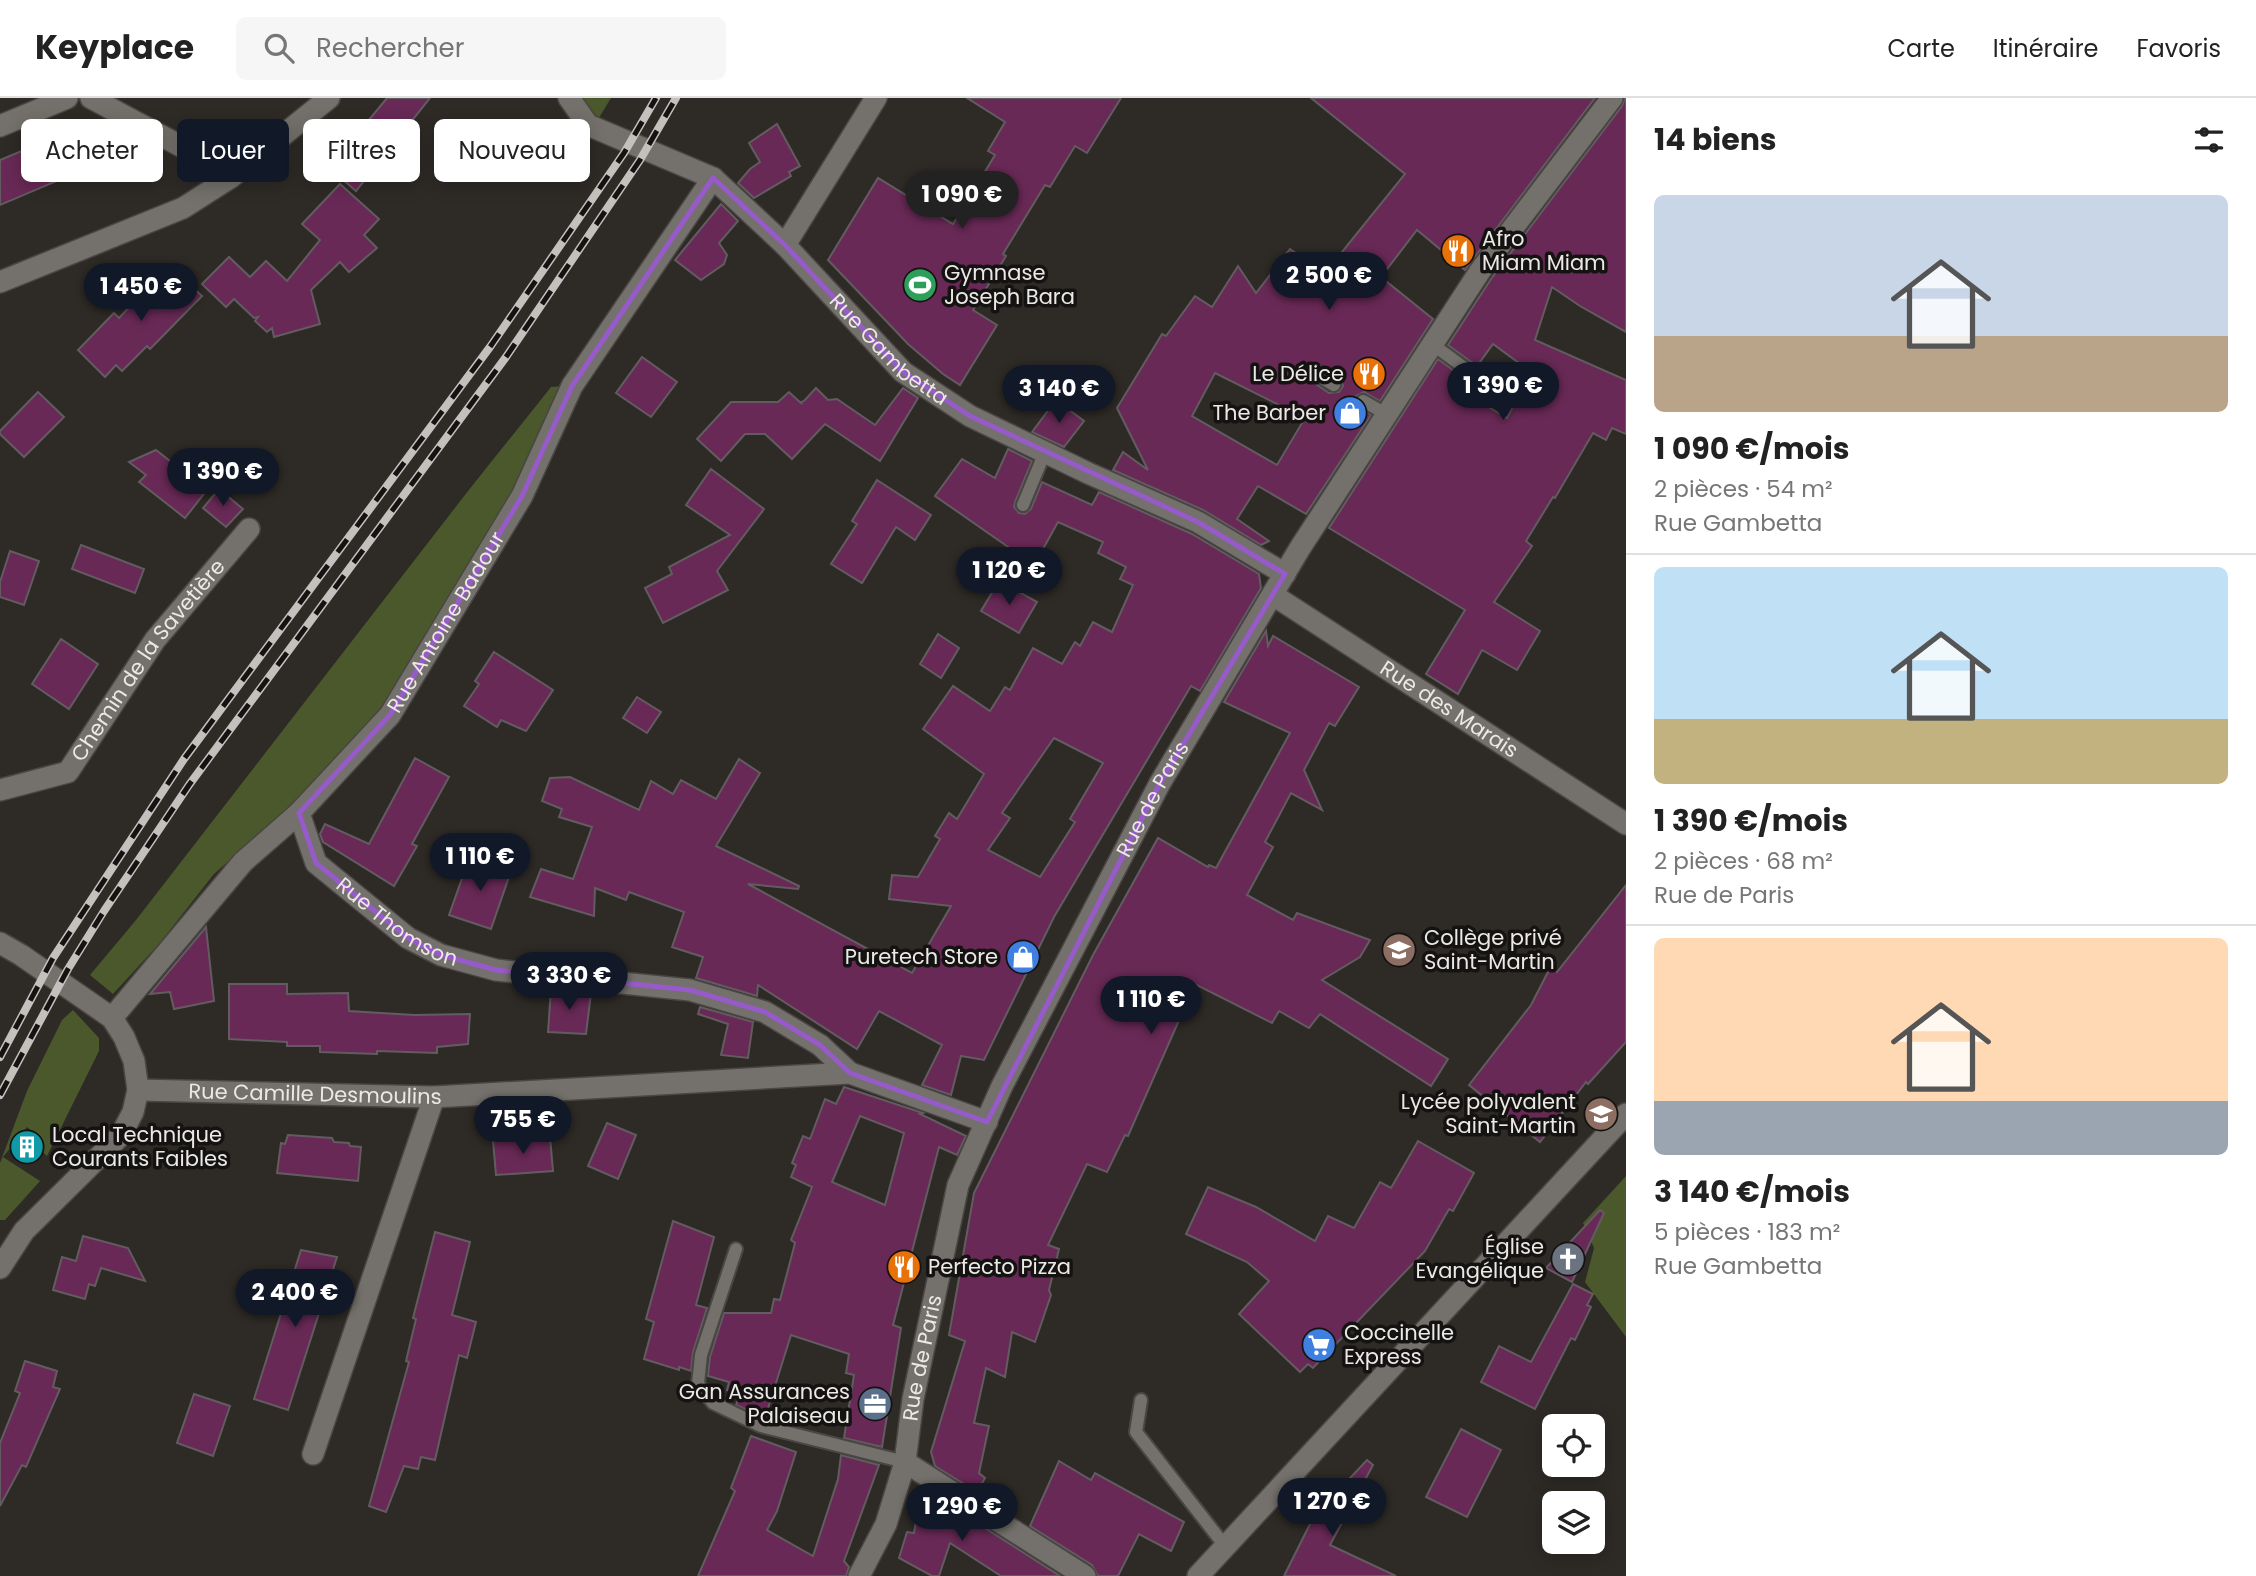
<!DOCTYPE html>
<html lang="fr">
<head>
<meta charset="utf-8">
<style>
	body { margin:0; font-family:Poppins,sans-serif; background:#f6f6f6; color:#222; height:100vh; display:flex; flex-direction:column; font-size:26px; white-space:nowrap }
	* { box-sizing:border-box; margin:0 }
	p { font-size:23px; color:#767676 }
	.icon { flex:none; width:38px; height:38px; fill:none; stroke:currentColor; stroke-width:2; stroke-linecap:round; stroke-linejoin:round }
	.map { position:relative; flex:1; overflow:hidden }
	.panel { display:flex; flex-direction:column; background:#fff; width:630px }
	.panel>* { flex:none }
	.top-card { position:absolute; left:21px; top:21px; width:665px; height:63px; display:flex; gap:14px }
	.tools { position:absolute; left:1542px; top:1316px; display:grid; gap:14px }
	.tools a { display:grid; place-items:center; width:63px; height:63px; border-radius:10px; background:#fff; box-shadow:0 4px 18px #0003; font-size:35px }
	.price { position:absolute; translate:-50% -60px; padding:0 16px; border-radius:24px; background:#111827; color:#fff; font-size:23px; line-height:46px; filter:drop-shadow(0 2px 4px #0008) }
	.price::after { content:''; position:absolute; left:50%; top:42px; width:21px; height:16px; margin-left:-10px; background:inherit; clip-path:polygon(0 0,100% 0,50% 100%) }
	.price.on { background:#222; color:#fff }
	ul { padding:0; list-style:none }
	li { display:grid; align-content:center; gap:14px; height:371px; padding:0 28px }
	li+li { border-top:2px solid #e0e0e0 }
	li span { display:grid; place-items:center; height:217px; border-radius:10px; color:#555 }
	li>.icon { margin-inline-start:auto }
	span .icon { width:126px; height:126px; fill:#fffc; stroke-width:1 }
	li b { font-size:30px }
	h2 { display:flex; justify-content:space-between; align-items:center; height:84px; padding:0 28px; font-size:30px }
	.pill { padding:0 24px; border-radius:10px; background:#fff; box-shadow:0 4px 18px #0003; font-size:24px; line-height:63px }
	.pill.on { background:#111827; color:#fff }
	header { display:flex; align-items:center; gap:42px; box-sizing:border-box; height:98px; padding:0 35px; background:#fff; border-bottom:2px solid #e0e0e0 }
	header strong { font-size:33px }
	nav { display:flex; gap:38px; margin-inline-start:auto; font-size:24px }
	.search { width:490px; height:63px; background:#f6f6f6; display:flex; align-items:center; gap:18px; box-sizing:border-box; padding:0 24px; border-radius:10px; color:#767676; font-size:26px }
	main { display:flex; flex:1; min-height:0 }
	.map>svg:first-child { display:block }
	.green { fill:#4a582b }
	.building { fill:#682956; stroke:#625c60; stroke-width:2; fill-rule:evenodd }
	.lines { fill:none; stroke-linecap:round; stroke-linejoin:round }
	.lane-casing { stroke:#494643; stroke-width:16 }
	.street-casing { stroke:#494643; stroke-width:24 }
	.secondary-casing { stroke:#494643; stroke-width:24 }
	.lane { stroke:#74706b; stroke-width:12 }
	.street { stroke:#74706b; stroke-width:21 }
	.secondary { stroke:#74706b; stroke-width:21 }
	.rail-casing { stroke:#c3c0be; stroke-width:8 }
	.rail { stroke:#141311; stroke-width:5; stroke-dasharray:16; stroke-linecap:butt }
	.marked { fill:none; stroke:#975bc9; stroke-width:5; stroke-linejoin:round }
	.labels { text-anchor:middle; stroke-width:7; stroke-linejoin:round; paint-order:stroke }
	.poi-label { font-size:21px; fill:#ebe8e6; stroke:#141311; text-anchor:start }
	.street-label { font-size:21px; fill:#ebe8e6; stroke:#141311 }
</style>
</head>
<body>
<header>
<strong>Keyplace</strong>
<div class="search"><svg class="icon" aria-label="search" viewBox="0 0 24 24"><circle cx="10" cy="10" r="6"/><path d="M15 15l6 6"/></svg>Rechercher</div>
<nav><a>Carte</a><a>Itinéraire</a><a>Favoris</a></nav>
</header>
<main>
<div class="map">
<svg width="1626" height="1478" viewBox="0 0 1626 1478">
	<rect width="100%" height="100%" fill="#2e2a26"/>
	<g class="green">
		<path d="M578,0H611L597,23Z"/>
		<path d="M564,288L518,390L380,615L295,704L214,776L159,846L113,896L90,877L136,822L468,393L551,289Z"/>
		<path d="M73,912L99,940V953L47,1058L40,1052L44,1043L27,1029L3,1059L40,1083L5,1122H0V1065L27,993L62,922Z"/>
		<path d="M1626,1078V1239L1585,1184L1594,1150L1583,1125Z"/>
	</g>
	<g class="building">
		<path d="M387,0H430L356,93L326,67L356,31L359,34Z"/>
		<path d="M967,0H1121L1087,55L1075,48L1050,89L1045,87L1003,156L1006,158L973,212L997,227L960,287L943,276L908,246L828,162L878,80L953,126L995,57L988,53L1005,24Z"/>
		<path d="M1311,0H1595L1465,172L1417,132L1381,179L1433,221L1380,303L1364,294L1356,298V308L1371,317L1306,416L1258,388L1237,421L1269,443L1261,447L1203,412L1113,372L1123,354L1148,372L1117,310L1162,236L1166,238L1195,198L1212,209L1238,168L1256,195L1290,151L1325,175L1405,76ZM1315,266L1341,282L1343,288L1339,294L1329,295L1307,280V270ZM1215,275L1305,320L1277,367L1192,318Z"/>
		<path d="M1625,0H1626V234L1580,208L1552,189L1535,242L1626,282V336L1612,330L1606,342L1593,335L1555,400L1553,399L1526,443L1532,448L1494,504L1540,533L1517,572L1482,552L1458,596L1426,576L1465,512L1329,430L1438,261L1466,282L1459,291L1507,320L1531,274L1493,246L1477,268L1448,247L1491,181L1622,8Z"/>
		<path d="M777,26L800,68L789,74L791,78L754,100L738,85L750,71L760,64L749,45Z"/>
		<path d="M50,41L66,79L0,107V62Z"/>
		<path d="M340,86L379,121L364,137L377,150L349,174L340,164L311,192L320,226L274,239L272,230L267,234L255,223L258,219L254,220L234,201L226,209L202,186L229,159L250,179L266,163L287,183L320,142L302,126Z"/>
		<path d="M721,106L738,123L719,145L727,157L724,166L701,182L675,162Z"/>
		<path d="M169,168L202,198L150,251L147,248L122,273L116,267L105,279L78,252L114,215L119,220Z"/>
		<path d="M642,259L677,284L651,319L616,295Z"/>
		<path d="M816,290L828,302L837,301L875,327L903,290L918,300L880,363L825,326L792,361L765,336H745L721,363L697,341L731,304H778L789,294L802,306L801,304L804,303Z"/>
		<path d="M38,294L64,319L24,359L0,336V333Z"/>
		<path d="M1056,302L1084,323L1064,349L1032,334Z"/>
		<path d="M1008,351L1032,363L1015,404L1014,409L1019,415L1025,416L1031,411L1042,384L1092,407L1099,394L1192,436L1259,476L1261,490L1200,593L1191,588L1054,819L984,962L961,958L951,997L922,987L942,947L879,913L857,951L758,887L757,898L696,880L703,859L672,849L684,814L629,794L626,802L595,790L594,818L530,799L541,771L573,781L592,729L559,719L562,711L542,703L550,680L570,679L639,712L651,683L673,696L681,682L716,701L739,661L760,675L716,748L799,788L798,791L748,786L912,875L951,808L889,801L892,777L918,779L940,741L935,738L949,715L957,721L984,676L923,631L953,588L990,613L1005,589L1010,592L1033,550L1062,566L1075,544L1080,548L1093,524L1112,534L1133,487L1120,481L1126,469L1098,455L1103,444L1058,424L1034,467L935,398L962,361L995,380ZM1054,640L1103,665L1070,721L1075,724L1040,779L988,752L1010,720L1002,715Z"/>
		<path d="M156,352L207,392L185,420L139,384L146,377L129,364Z"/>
		<path d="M711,371L764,411L717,473L728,492L663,525L645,490L672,476L669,469L730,437L686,407Z"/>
		<path d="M877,382L931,417L915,442L896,429L862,485L831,466L857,426L852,423Z"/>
		<path d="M219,391L243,411L226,429L203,410Z"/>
		<path d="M81,447L144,471L135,495L72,471Z"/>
		<path d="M10,453L39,463L24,507L0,499V484Z"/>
		<path d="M999,483L1037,504L1019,535L981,513Z"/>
		<path d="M1266,533L1268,548L1273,538L1359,589L1335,628L1329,625L1304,672L1322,712L1291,695L1265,744L1273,749L1247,797L1293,822L1297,815L1370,842L1360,859L1322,882L1448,961L1431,988L1320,916L1309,930L1279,913L1272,925L1195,886L1128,1038L1125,1037L1107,1074L1087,1066L1048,1147L1059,1151L1049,1192L1051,1197L1035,1244L1012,1234L1005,1279L986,1270L974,1325L989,1328L979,1375L985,1380L977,1394L935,1368L931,1354L965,1243L949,1237L974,1095L1093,857L1158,740L1208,769L1209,767L1216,770L1290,635L1224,604Z"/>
		<path d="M938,536L959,550L941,580L920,566Z"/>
		<path d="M61,541L98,566L69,611L32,586Z"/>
		<path d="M494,554L553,592L526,633L501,622L497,629L464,608L479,586L475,583Z"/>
		<path d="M637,599L661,614L647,635L623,620Z"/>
		<path d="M415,660L449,679L412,746L417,748L394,788L323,744L320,736L325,726L369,746Z"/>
		<path d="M470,758L511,773L491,831L449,817Z"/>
		<path d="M1626,787V944L1588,986L1586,984L1540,1044L1469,987L1531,907L1550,870L1557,874Z"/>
		<path d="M206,829L214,903L174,911L170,894L150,896Z"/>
		<path d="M229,886H287V896L348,895L349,913L414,917L470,916L468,946L437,949V955L377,953V956L320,954V948H287V944L229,941Z"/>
		<path d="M551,891L591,895L586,936L548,934Z"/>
		<path d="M700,909L753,924L748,960L721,957L728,926L698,916Z"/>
		<path d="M844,989L923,1015L920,1016L966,1038L957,1057L939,1049L893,1227L901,1230L882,1349L844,1340L854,1277L846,1275L849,1256L791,1237L765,1320L736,1307L740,1296L727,1292L729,1284L708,1278L710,1259L724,1215H771L774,1201L780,1202L795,1145L791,1142L812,1089L791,1079L796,1067L792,1065L803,1038L810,1041L825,1001L836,1006ZM860,1018L904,1035L885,1107L832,1084Z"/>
		<path d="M607,1025L636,1037L618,1081L588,1068Z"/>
		<path d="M288,1037L332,1040L334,1044L349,1045L350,1048L361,1049L358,1083L277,1075L281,1045L285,1046Z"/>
		<path d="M550,1039L553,1073L496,1077L493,1043Z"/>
		<path d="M1418,1043L1474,1075L1453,1113L1449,1111L1425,1153L1313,1270L1308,1266L1300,1274L1239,1216L1269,1183L1247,1164L1186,1136L1208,1089L1256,1109L1315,1143L1328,1118L1354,1130L1380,1084L1391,1090Z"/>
		<path d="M1600,1112L1604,1115L1572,1184L1546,1170Z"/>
		<path d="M673,1123L714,1139L696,1207L707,1210L693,1254L691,1273L679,1269V1272L644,1261L654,1224L646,1221Z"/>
		<path d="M435,1134L470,1144L452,1217L476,1224L467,1260L459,1257L435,1362L421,1359L418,1371L404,1368L386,1414L369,1408L409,1264L406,1263L416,1221L413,1220Z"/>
		<path d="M83,1138L128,1150L145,1183L101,1170L95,1188L89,1186L85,1201L53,1192L62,1159L76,1163Z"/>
		<path d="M301,1152L337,1159L288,1312L254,1301Z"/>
		<path d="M1573,1186L1593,1196L1587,1207L1591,1209L1575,1242L1571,1240L1535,1311L1481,1284L1499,1248L1531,1264Z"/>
		<path d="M25,1263L57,1273L53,1289L60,1291L26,1369L22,1367L0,1408V1345L20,1295L15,1293Z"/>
		<path d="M194,1296L230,1308L213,1358L177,1345Z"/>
		<path d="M1461,1331L1501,1352L1467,1419L1426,1399Z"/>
		<path d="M751,1338L796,1354L777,1413L767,1432L813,1458L838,1381L841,1357L879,1367L844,1463L849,1469L846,1478H698L735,1393L731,1390Z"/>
		<path d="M1367,1362L1373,1367L1330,1447L1396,1478H1284L1314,1418Z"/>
		<path d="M1059,1363L1091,1382L1095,1375L1184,1424L1171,1453L1139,1436L1118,1478H1098L1092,1467L1030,1428Z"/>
		<path d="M927,1393L1060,1478H1001L950,1445L939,1478H932L899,1460L907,1434L914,1435L921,1395Z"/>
	</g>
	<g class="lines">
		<g class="lane-casing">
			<g id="lane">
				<path d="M1432,246L1496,293"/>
				<path d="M1314,275L1334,287"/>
				<path d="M1363,303L1386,316"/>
				<path d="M1023,407L1045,354"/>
				<path d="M736,1151L701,1257L698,1286L713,1305L761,1328L905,1364"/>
				<path d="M1141,1302L1136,1334L1225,1448"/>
			</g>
		</g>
		<g class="street-casing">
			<g id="street">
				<path d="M91,0L188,52L208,72L230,80"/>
				<path id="s1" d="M569,0L588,27L713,80L785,147L903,274L970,318L1088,375L1198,424L1285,476"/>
				<path d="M0,28L67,0"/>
				<path d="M785,147L876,0"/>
				<path id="s2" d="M1273,497L1626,726"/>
				<path id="s3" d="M0,692L68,674L155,542L249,431"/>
				<path id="s4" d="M299,715L316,765L408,840L441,857L496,872L690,892L765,914L820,947L850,975"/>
				<path id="s5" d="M112,920L243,764L299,715L390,617L522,398L572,288L713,80"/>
				<path id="s6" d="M138,992L434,999L850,975L987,1024"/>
				<path d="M313,1356L434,999"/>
				<path d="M905,1364L1085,1478"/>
				<path id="s7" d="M859,1478L886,1426L905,1364L913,1301L958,1087L1002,988L1160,685L1300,450L1480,173L1612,0"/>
			</g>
		</g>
		<g class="secondary-casing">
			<g id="secondary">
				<path d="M0,184L183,110L230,80L329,0"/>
				<path d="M0,845L21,857L112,920L124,939L134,963L138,992L133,1014L121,1037L24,1133L0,1170"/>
				<path d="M1198,1478L1626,1016"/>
			</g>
		</g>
		<use href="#lane" class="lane"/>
		<use href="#street" class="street"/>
		<use href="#secondary" class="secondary"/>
		<g class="rail-casing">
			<g id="rail">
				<path d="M0,959L53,860L184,661L490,249L624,55L656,0"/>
				<path d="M0,997L68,871L104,813L189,687L506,259L640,62L676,0"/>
			</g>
		</g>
		<use href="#rail" class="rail"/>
	</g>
	<path class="marked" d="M713,80L785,147L903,274L970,318L1198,424L1285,476L1160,685L987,1024L850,975L820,947L765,914L690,892L496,872L441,857L408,840L316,765L299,715L390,617L522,398L572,288Z"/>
	<defs>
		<g id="restaurant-disc" transform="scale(1.75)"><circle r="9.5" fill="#e8710a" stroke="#141311"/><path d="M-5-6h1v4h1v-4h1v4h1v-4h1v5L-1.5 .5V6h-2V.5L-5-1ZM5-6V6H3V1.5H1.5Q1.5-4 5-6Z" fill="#fff"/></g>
		<g id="stadium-disc" transform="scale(1.75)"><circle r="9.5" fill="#2e9e5b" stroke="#141311"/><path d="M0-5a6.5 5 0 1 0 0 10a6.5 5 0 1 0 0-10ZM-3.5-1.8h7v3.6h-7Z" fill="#fff"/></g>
		<g id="shop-disc" transform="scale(1.75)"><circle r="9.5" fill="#3f7fe0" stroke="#141311"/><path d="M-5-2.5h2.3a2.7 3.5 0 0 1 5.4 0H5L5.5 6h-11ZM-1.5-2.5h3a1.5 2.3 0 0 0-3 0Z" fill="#fff"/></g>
		<g id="school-disc" transform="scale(1.75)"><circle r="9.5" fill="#8d6e63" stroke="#141311"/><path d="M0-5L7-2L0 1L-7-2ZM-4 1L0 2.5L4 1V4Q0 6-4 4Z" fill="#fff"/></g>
		<g id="building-disc" transform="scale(1.75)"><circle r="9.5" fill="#0f9aa8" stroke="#141311"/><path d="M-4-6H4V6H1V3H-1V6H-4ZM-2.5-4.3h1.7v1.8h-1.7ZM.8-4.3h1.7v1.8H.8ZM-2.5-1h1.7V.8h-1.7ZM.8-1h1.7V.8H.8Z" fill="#fff"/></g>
		<g id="church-disc" transform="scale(1.75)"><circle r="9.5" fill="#6b7280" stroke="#141311"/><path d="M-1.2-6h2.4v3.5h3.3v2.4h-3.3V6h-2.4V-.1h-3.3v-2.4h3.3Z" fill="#fff"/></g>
		<g id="supermarket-disc" transform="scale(1.75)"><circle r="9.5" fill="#3f7fe0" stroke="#141311"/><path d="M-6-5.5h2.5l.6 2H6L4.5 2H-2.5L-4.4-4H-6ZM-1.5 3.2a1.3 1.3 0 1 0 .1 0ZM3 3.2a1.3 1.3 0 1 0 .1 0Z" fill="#fff"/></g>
		<g id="office-disc" transform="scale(1.75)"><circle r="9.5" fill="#5c6f8a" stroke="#141311"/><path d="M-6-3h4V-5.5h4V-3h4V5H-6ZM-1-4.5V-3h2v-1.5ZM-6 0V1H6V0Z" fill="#fff"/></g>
	</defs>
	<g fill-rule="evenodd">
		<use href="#restaurant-disc" x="1458" y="153"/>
		<use href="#stadium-disc" x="920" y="187"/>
		<use href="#restaurant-disc" x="1369" y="276"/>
		<use href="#shop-disc" x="1350" y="315"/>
		<use href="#school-disc" x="1399" y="852"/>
		<use href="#shop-disc" x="1023" y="859"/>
		<use href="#school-disc" x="1601" y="1016"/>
		<use href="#building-disc" x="27" y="1049"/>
		<use href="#church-disc" x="1568" y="1161"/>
		<use href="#restaurant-disc" x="904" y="1169"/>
		<use href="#supermarket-disc" x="1319" y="1247"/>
		<use href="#office-disc" x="875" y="1306"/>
	</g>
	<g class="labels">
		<g class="poi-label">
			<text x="1482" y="148">Afro<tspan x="1482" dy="24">Miam Miam</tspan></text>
			<text x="944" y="182">Gymnase<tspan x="944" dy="24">Joseph Bara</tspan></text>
			<text x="1344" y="283" text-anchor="end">Le Délice</text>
			<text x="1326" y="322" text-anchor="end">The Barber</text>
			<text x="1424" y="847">Collège privé<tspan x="1424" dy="24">Saint-Martin</tspan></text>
			<text x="998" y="866" text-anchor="end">Puretech Store</text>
			<text x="1576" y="1011" text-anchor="end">Lycée polyvalent<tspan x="1576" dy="24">Saint-Martin</tspan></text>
			<text x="52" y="1044">Local Technique<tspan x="52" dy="24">Courants Faibles</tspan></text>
			<text x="1544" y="1156" text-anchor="end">Église<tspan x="1544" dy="24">Evangélique</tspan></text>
			<text x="928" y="1176">Perfecto Pizza</text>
			<text x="1344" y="1242">Coccinelle<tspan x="1344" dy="24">Express</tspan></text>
			<text x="850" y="1301" text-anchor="end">Gan Assurances<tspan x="850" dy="24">Palaiseau</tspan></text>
		</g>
		<g class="street-label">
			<text dy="7" stroke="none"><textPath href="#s1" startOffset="415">Rue Gambetta</textPath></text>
			<text dy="7" stroke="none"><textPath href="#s5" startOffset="520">Rue Antoine Badour</textPath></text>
			<text dy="7" stroke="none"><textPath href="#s3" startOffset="208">Chemin de la Savetière</textPath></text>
			<text dy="7" stroke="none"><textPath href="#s2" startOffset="210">Rue des Marais</textPath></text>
			<text dy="7" stroke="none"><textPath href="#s7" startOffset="838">Rue de Paris</textPath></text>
			<text dy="7" stroke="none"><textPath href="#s4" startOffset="154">Rue Thomson</textPath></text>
			<text dy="7" stroke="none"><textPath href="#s6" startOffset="177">Rue Camille Desmoulins</textPath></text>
			<text dy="7" stroke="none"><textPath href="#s7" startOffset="229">Rue de Paris</textPath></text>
		</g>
	</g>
</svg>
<div class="tools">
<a><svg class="icon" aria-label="locate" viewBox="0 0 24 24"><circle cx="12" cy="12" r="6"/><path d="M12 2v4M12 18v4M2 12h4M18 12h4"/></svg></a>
<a><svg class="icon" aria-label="layers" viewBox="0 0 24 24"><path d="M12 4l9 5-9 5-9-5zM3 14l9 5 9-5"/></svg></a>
</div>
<b class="price on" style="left:962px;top:133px">1 090 €</b>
<b class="price" style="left:1329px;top:214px">2 500 €</b>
<b class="price" style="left:141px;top:225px">1 450 €</b>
<b class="price" style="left:1503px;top:324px">1 390 €</b>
<b class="price" style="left:1059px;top:327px">3 140 €</b>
<b class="price" style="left:223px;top:410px">1 390 €</b>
<b class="price" style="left:1009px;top:509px">1 120 €</b>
<b class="price" style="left:480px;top:795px">1 110 €</b>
<b class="price" style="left:569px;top:914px">3 330 €</b>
<b class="price" style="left:1151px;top:938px">1 110 €</b>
<b class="price" style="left:523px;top:1058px">755 €</b>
<b class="price" style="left:295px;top:1231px">2 400 €</b>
<b class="price" style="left:1332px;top:1440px">1 270 €</b>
<b class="price" style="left:962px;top:1445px">1 290 €</b>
<div class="top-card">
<a class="pill">Acheter</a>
<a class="pill on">Louer</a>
<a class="pill">Filtres</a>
<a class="pill">Nouveau</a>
</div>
</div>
<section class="panel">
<h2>14 biens<svg class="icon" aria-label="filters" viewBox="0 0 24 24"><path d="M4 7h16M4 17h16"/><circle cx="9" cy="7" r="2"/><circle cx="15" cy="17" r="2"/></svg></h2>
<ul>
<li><span style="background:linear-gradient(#c9d6e8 65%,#b9a48a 0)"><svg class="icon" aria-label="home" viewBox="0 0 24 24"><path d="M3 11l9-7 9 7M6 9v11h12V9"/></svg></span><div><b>1 090 €/mois</b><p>2 pièces · 54 m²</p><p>Rue Gambetta</p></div></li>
<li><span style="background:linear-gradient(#bfe0f5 70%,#c2b280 0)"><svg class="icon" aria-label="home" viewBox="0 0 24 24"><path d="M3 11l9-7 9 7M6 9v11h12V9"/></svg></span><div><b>1 390 €/mois</b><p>2 pièces · 68 m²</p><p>Rue de Paris</p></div></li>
<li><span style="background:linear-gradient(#ffd9b3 75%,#9aa5b1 0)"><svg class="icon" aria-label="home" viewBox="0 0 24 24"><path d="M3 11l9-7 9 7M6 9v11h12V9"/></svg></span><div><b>3 140 €/mois</b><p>5 pièces · 183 m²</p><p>Rue Gambetta</p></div></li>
</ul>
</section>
</main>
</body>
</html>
